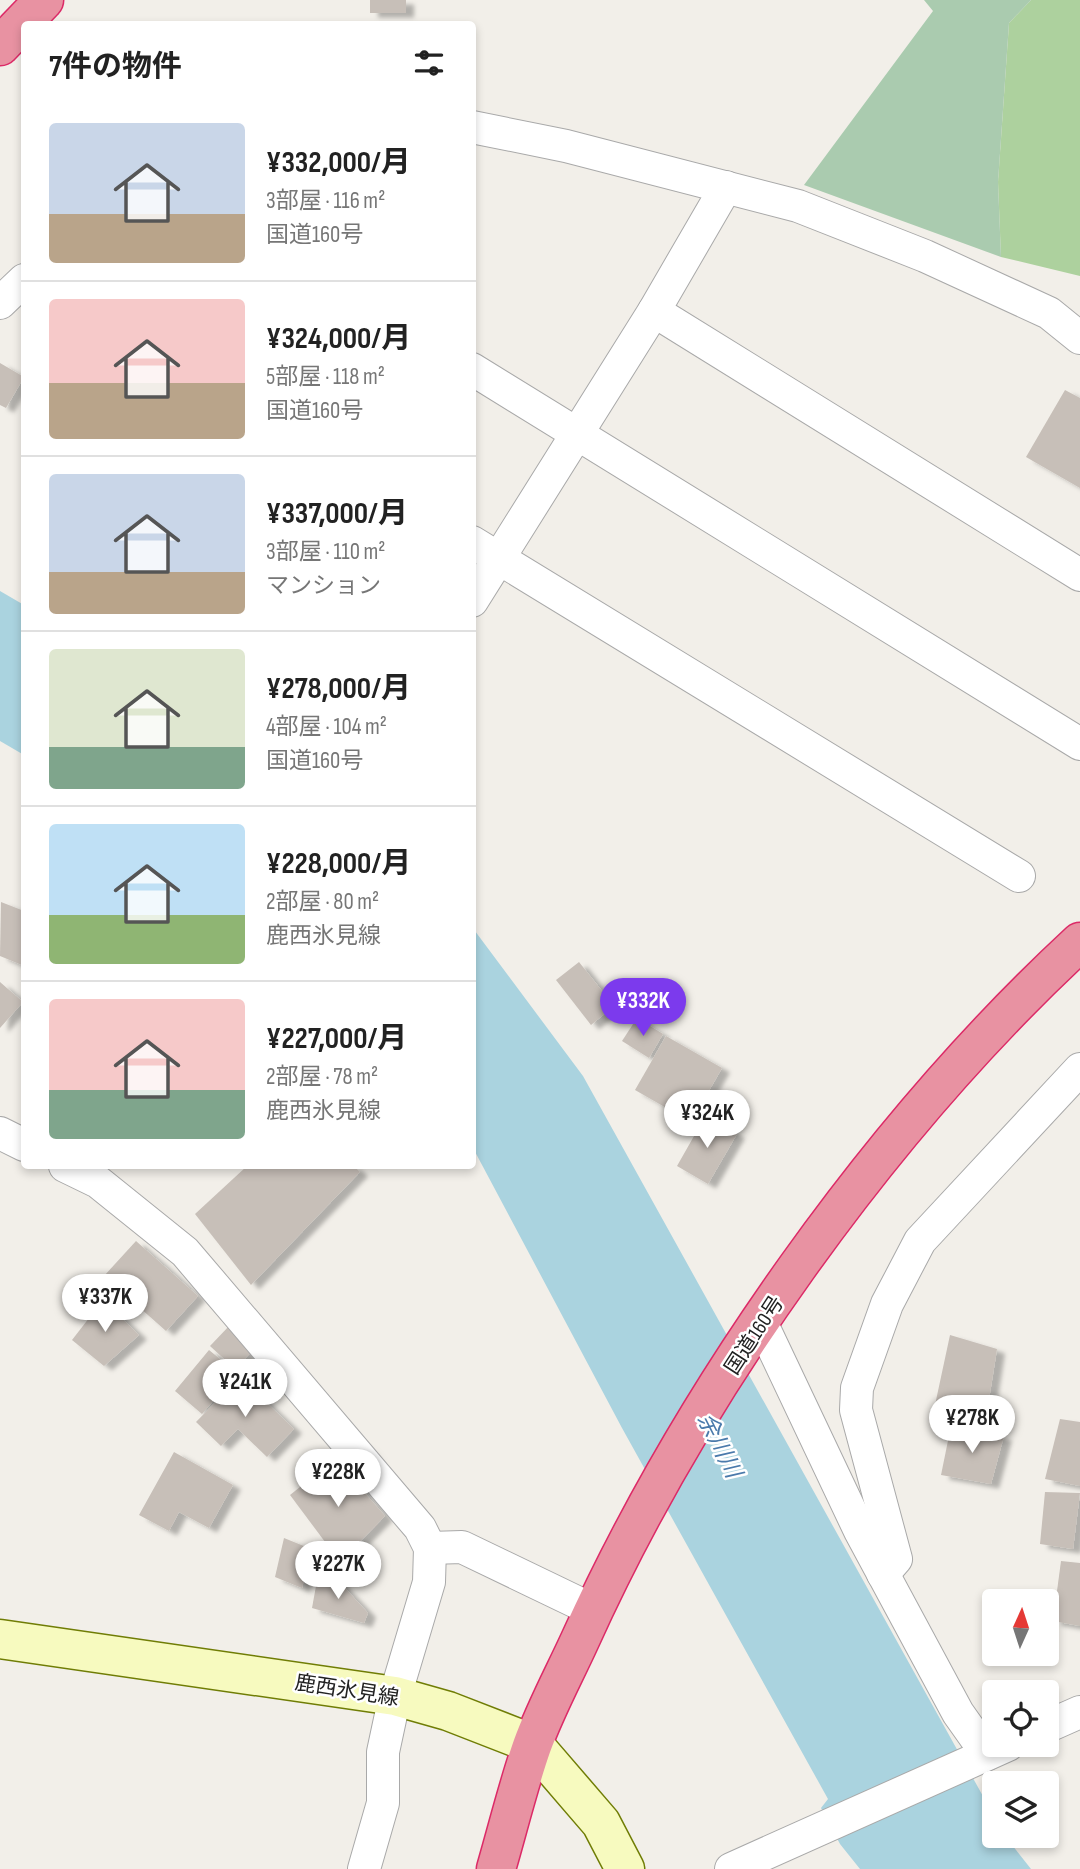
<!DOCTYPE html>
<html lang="ja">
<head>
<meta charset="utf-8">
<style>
	body { margin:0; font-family:"Sofia Sans Condensed","Noto Sans JP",sans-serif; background:#f2f2f2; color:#222; height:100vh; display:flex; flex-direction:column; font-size:26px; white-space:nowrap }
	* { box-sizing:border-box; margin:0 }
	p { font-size:23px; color:#767676 }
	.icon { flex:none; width:38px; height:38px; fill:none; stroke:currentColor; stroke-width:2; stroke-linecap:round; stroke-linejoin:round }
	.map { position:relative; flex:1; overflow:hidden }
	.sheet { position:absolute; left:21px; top:21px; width:455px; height:1148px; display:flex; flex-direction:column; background:#fff; border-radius:7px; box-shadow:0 4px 10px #0003 }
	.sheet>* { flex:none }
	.needle { width:46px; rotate:3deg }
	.tools { position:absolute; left:982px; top:1589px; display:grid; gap:14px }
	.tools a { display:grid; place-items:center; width:77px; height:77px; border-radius:7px; background:#fff; box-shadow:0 4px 10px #0003; font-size:35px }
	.price { position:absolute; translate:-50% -60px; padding:0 16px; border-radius:24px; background:#fff; color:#222; font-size:23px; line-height:46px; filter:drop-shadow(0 2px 4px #0008) }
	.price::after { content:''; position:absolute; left:50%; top:42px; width:21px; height:16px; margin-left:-10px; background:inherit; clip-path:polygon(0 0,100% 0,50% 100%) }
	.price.current { background:#7c3aed; color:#fff }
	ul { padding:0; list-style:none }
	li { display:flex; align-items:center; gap:21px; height:175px; padding:0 28px }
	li+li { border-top:2px solid #e0e0e0 }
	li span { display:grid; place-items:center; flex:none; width:196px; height:140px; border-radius:7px; color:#555 }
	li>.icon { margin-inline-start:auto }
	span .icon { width:84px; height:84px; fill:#fffc; stroke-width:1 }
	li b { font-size:30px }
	h2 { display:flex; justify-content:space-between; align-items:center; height:84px; padding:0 28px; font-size:30px }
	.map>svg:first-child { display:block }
	.forest { fill:#add19e }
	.cemetery { fill:#aacbaf }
	.water { fill:#aad3df }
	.building { fill:#c7bfb8; filter:url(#shadow) }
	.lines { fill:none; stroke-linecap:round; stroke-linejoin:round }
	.street-casing { stroke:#a9a9a9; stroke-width:34 }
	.secondary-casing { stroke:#707d05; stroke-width:41 }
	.highway-casing { stroke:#dc2a67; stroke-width:41 }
	.street { stroke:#fff; stroke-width:32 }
	.secondary { stroke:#f7fabf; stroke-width:38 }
	.highway { stroke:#e892a2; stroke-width:38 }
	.labels { text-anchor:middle; stroke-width:5; stroke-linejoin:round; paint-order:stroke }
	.street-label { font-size:21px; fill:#222; stroke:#fff }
	.water-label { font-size:23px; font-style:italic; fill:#4a7aab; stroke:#fff }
</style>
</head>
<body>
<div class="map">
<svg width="1080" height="1869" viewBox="0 0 1080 1869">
	<defs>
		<filter id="shadow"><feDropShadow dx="8" dy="4.5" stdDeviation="2" flood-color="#0004"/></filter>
	</defs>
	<rect width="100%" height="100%" fill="#f2efe9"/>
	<path class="forest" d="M1031,0H1080V276L1001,257L998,182L1009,23Z"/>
	<path class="cemetery" d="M924,0H1031L1009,23L998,182L1001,257L804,185L933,11Z"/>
	<g class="water">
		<path d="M0,591L24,605V755L0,741Z"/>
		<path d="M472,927L583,1076L994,1816V1836H1005L1031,1869H860L840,1844L821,1808L828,1799L622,1428L473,1148Z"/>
	</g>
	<g class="building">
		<rect x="370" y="0" width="36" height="13"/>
		<path d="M0,363L24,377L6,408L0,405Z"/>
		<path d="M1065,390L1080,398V488L1026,457Z"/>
		<path d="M1,902L24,911L22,965L0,956Z"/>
		<path d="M579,962L614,1006L591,1025L556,980Z"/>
		<path d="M0,982L23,1002L0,1028Z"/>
		<path d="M637,1018L663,1034L649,1058L622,1041Z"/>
		<path d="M666,1036L722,1068L691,1122L635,1090Z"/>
		<path d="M712,1119L737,1134L708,1184L677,1166L702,1122L708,1125Z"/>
		<path d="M247,1166H354L360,1172L251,1285L195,1214Z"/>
		<path d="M136,1241L198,1296L166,1331L104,1276Z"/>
		<path d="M103,1300L139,1335L104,1366L72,1340Z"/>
		<path d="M230,1325L255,1348L235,1369L210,1346Z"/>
		<path d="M950,1335L997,1349L987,1412L935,1405Z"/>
		<path d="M209,1350L231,1368L214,1389L219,1394L202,1414L175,1391Z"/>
		<path d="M240,1377L294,1429L267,1457L238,1429L221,1446L196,1422Z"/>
		<path d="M1060,1419L1080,1422V1486L1045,1479Z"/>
		<path d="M951,1426L1004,1436L991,1484L941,1475Z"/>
		<path d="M174,1452L233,1485L209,1528L179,1512L169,1531L139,1515Z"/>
		<path d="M335,1459L385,1516L340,1562L290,1495Z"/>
		<path d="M1045,1492L1080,1493L1073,1549L1040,1544Z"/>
		<path d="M284,1538L311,1549L302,1588L275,1577Z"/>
		<path d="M1061,1561L1080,1563V1626L1053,1621Z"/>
		<path d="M332,1574L368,1613L364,1623L312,1608L316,1586Z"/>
	</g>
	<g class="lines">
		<g class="street-casing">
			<g id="street">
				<path d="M472,127L566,146L798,206L925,256L1049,313L1080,338"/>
				<path d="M726,187L654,311L1080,575"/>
				<path d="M0,303L24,280"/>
				<path d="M472,369L1080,744"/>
				<path d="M472,542L1019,876"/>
				<path d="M472,601L654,311"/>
				<path d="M0,1133L24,1145"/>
				<path d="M65,1166L98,1182L185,1252L420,1528L430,1548L429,1582L395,1696L383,1752V1803L364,1869"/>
				<path d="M761,1322L860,1531L958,1713L987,1754"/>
				<path d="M430,1548L462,1547L593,1610"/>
				<path d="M883,1574L896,1559L856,1410L857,1388L887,1304L920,1241L1080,1069"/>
				<path d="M1046,1727L1080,1712"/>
				<path d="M731,1869L1008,1745"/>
			</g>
		</g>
		<g class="secondary-casing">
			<path id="secondary" d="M0,1639L395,1696L448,1711L533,1744L601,1823L625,1869"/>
		</g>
		<g class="highway-casing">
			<g id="highway">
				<path d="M0,46L44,0"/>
				<path d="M496,1869C508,1828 518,1786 532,1746C545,1710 564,1675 580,1640C692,1392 880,1127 1080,942"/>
			</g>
		</g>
		<use href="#street" class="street"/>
		<use href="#secondary" class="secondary"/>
		<use href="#highway" class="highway"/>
	</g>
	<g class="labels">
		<g class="street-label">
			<text transform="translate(754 1335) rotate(-57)" y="7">国道160号</text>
			<text transform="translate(347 1690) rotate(9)" y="7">鹿西氷見線</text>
		</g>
		<g class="water-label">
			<text transform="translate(720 1445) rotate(63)" y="8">余川川</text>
		</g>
	</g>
</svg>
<div class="tools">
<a><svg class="needle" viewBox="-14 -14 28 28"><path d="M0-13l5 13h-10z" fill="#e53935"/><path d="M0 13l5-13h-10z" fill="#767676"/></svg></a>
<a><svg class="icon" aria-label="locate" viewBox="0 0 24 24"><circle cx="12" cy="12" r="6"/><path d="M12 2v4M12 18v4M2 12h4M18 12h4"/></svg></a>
<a><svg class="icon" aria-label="layers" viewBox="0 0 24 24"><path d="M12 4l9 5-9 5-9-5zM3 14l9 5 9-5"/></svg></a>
</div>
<b class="price current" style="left:643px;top:1038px">¥332K</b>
<b class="price" style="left:707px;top:1150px">¥324K</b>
<b class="price" style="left:105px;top:1334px">¥337K</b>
<b class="price" style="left:245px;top:1419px">¥241K</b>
<b class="price" style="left:972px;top:1455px">¥278K</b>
<b class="price" style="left:338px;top:1509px">¥228K</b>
<b class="price" style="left:338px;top:1601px">¥227K</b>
<section class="sheet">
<h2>7件の物件<svg class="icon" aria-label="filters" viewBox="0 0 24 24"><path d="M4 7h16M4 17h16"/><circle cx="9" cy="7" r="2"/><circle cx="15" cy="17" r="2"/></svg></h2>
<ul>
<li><span style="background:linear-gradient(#c9d6e8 65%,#b9a48a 0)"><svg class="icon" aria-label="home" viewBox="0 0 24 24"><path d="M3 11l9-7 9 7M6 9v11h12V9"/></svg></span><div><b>¥332,000/月</b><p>3部屋 · 116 m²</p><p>国道160号</p></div></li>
<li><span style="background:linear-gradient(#f6c9c9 60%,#b9a48a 0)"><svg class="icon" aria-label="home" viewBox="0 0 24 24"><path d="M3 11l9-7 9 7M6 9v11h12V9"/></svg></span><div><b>¥324,000/月</b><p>5部屋 · 118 m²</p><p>国道160号</p></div></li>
<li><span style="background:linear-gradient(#c9d6e8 70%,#b9a48a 0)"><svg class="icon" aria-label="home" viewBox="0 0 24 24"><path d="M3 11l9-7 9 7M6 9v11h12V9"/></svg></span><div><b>¥337,000/月</b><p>3部屋 · 110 m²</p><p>マンション</p></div></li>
<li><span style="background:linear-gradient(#dfe7d0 70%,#7fa58c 0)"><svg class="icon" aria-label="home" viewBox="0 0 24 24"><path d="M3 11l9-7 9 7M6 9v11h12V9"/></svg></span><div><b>¥278,000/月</b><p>4部屋 · 104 m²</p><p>国道160号</p></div></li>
<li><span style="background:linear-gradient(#bfe0f5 65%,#8fb573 0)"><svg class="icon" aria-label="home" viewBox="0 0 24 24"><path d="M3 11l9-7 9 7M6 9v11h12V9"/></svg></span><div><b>¥228,000/月</b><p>2部屋 · 80 m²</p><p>鹿西氷見線</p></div></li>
<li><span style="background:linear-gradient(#f6c9c9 65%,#7fa58c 0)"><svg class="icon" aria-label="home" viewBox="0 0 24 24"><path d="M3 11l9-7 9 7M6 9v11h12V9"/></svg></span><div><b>¥227,000/月</b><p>2部屋 · 78 m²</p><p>鹿西氷見線</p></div></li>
</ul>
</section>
</div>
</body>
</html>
